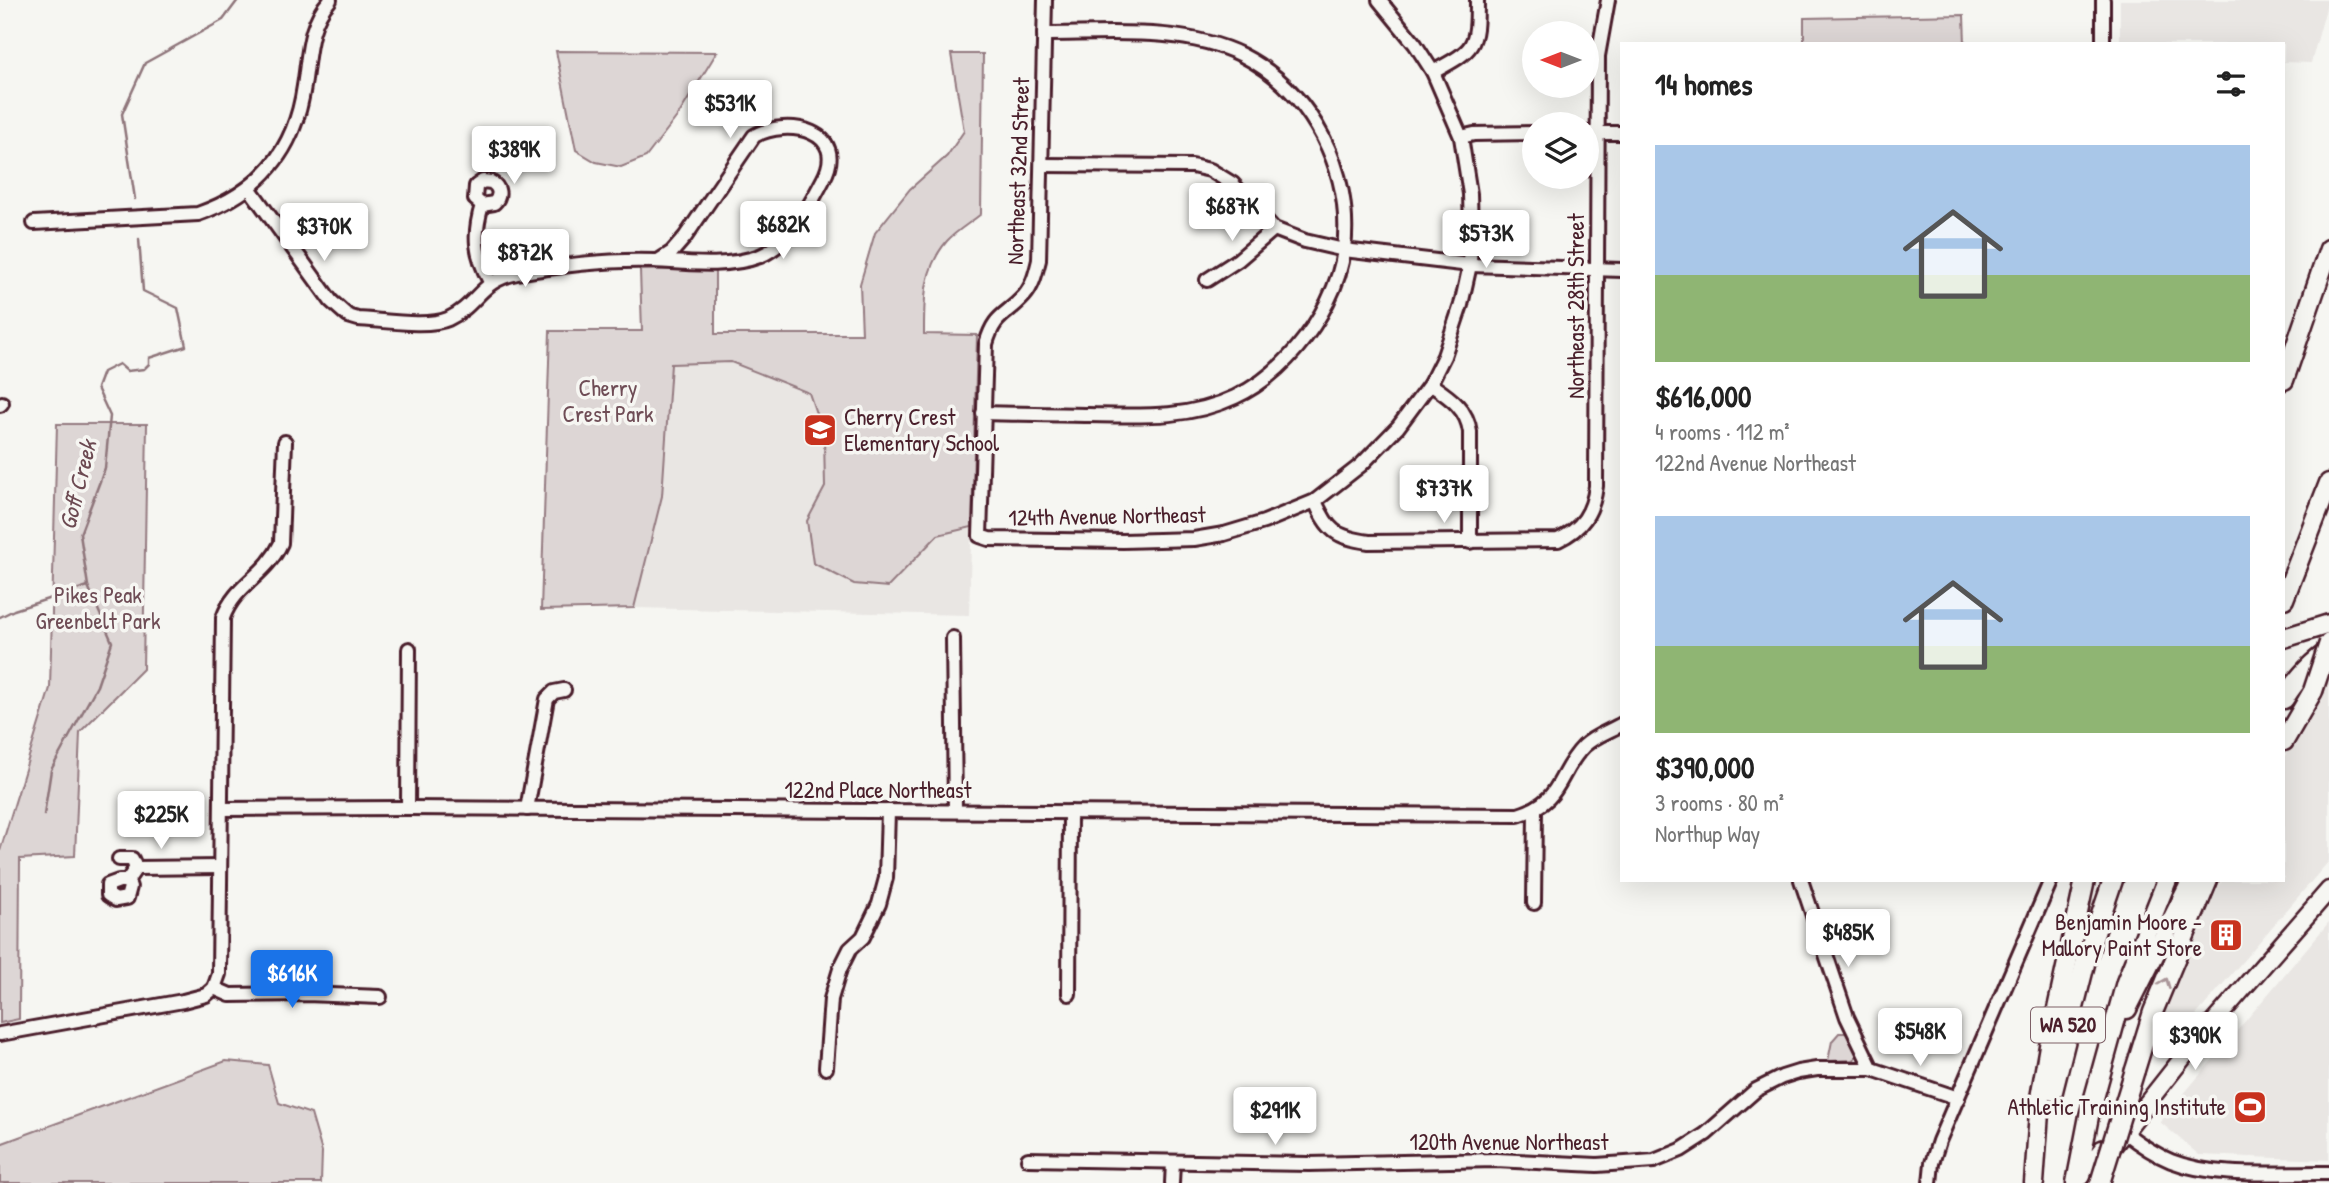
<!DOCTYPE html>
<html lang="en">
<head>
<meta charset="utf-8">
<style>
	body { margin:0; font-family:"Patrick Hand",sans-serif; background:#f2f2f2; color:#222; height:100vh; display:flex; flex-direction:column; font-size:26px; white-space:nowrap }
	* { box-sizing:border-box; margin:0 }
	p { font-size:23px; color:#767676 }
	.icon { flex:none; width:38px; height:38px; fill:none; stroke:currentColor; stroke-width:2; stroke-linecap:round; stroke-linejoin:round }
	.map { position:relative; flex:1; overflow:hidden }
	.drawer { position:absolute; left:1620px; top:42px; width:665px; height:840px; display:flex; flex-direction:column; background:#fff; border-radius:0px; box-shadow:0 7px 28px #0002 }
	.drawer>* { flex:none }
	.needle { width:46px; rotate:270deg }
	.buttons { position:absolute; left:1522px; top:21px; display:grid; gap:14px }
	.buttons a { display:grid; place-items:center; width:77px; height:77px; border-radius:50%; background:#fff; box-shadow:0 7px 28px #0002; font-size:35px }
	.price { position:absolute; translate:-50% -60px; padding:0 16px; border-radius:7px; background:#fff; color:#222; font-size:23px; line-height:46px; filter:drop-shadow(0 2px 4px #0008) }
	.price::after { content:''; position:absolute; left:50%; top:42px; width:21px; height:16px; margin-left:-10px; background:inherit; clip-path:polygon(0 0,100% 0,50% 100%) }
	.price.on { background:#1a73e8; color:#fff }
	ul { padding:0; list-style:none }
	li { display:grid; align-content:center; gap:14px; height:371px; padding:0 35px }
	li span { display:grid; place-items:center; height:217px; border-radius:0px; color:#555 }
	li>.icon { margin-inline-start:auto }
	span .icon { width:126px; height:126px; fill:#fffc; stroke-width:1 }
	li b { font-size:30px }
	h2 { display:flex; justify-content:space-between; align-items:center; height:84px; padding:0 35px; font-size:30px }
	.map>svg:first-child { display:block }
	.built { fill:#e9e6e3 }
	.green { fill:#ddd6d5; stroke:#947a80; stroke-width:2 }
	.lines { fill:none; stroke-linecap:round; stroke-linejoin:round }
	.stream { stroke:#8e747a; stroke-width:2.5 }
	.minor-casing { stroke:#4a1f2b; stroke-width:18 }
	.major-casing { stroke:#4a1f2b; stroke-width:21 }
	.highway-casing { stroke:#4a1f2b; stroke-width:23 }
	.minor { stroke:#f6f6f2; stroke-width:12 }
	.major { stroke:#f6f6f2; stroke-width:16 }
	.highway { stroke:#f6f6f2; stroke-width:18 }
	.highway-bridge-casing { stroke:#4a1f2b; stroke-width:23; stroke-linecap:butt }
	.highway-bridge { stroke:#f6f6f2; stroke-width:18 }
	.oneway { stroke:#a99598 }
	.labels { text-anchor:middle; stroke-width:7; stroke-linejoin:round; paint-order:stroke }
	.shield { fill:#f6f6f2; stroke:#7e6067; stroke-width:2 }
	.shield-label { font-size:21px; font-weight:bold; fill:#4a1f2b }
	.street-label { font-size:23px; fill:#4a1f2b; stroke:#f6f6f2 }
	.park-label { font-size:23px; fill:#6f4d56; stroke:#f6f6f2 }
	.poi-label { font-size:23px; fill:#4a1f2b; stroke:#f6f6f2; text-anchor:end }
	.water-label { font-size:24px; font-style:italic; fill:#6c4a52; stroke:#f6f6f2 }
</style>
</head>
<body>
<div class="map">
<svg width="2329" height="1183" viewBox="0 0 2329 1183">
	<rect width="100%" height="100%" fill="#f6f6f2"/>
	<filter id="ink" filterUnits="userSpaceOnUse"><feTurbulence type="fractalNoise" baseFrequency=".0143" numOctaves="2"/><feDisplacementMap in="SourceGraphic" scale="14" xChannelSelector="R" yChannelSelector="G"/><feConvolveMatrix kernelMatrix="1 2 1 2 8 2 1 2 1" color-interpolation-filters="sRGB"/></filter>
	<g filter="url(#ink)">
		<g class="built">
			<path d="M2120,0H2328V1L2311,63L2284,62V44H2120Z"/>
			<path d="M694,334L977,335L969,615L634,608L662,496L671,364Z"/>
			<path d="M2329,676V861L2167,1049L2156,1033L2180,967L2222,880H2284V757Z"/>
			<path d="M2329,922V1160L2199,1155L2160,1122Z"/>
		</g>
		<g class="green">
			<path d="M1964,15L1965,44H1804V18Z"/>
			<path d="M556,51L717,52L679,114L646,157L621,167L596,162L576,150Z"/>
			<path d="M951,54H983L981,214C970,223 956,231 947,241C923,269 924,300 924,334L977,335L972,527L938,535L888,587L854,584L813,563L807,521L825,487L824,437L809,393L731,362L671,364L662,496L634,608L541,610L550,331H642L640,270L715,269V334H862L860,284L875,233L910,189L947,156L964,131Z"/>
			<path d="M57,424H147L143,669L80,732L75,856L20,859L19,1019L0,1023V851L50,688Z"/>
			<path d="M1839,1033H1846L1858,1052L1854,1060L1828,1061L1832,1041Z"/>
			<path d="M226,1061L268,1065L279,1103L311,1114L322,1152L321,1183H0V1144Z"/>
		</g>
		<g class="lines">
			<g class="stream">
				<path d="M135,199L122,114L145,63L223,20L238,0"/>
				<path d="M0,617L14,610L88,586"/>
				<path d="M44,815L51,770L97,686L112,642L88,586L80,534L105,468L110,416L97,388L103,372L119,364L127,371L144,369L149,364V358L186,346L178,308L143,291L139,239"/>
			</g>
			<g class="minor-casing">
				<g id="minor">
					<path d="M1045,0L1039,260C1036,272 1033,286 1024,296C1005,317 995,313 986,344L980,536L989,539L1123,541L1194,539L1224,534L1264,522L1315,501L1361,465L1398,427L1430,384"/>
					<path d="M1379,0L1415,44L1433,72"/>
					<path d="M2103,44V0"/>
					<path d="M1587,133H1622"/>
					<path d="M1461,137L1474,134L1535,133"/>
					<path d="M1042,165L1192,166L1210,170L1233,184L1274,229L1305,241L1344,250L1470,265L1622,270"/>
					<path d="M250,189L331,301L348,316L358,319C381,320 428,328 448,319C478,305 480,280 517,273C562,265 609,259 655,261C687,263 728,268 760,256C790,244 809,207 823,180C850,131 788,117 754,136L685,237L672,252L658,261"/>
					<path d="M482,205L475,199L476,186L483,181L491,182C500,187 501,196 494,203L482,205C473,235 475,254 490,282"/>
					<path d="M34,223L198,214C260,192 295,151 304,86C309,56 308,24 330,0"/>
					<path d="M1207,280L1238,260L1274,229"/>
					<path d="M0,405L2,403"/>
					<path d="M983,413C1019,414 1054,414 1089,415C1139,416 1189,419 1235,397C1259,386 1280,368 1297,348C1319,322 1340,285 1344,249C1353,172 1312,91 1242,55C1183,26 1108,34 1044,34"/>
					<path d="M1315,501C1328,531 1335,537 1369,542L1558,540C1582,529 1593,512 1596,486L1598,56L1608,0"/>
					<path d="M1470,542V432C1467,408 1449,397 1430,384L1444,356L1461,305L1470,265L1471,230L1470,194L1461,137L1433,72C1475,49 1477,48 1477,0"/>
					<path d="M953,638L955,811"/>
					<path d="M408,808L409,649"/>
					<path d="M221,809L408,808L1518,815C1564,801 1556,774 1584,746C1594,736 1610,731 1622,724"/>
					<path d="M527,809L547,699L554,692L564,690"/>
					<path d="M119,859H132L136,868"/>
					<path d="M1801,880L1847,1017L1872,1069"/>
					<path d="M127,881H119L108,885V895L116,900L127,898L130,887L127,881L136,868L220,867"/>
					<path d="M1534,903L1535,810"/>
					<path d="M214,988L219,974L223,618C235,584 266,576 281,543L285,442"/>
					<path d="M214,988L230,995L307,994L380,997"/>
					<path d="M1069,994L1070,812"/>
					<path d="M0,1034L183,1001L206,995L214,988"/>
					<path d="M826,1068L831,999L840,969L850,949L863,937L879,904L886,878L888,811"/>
					<path d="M2124,1132C2138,1143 2154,1154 2171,1161C2217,1179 2280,1172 2329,1173"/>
					<path d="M1028,1159L1309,1164L1496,1160L1597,1165L1654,1161L1681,1150L1706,1134L1756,1090L1782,1077L1798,1072L1817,1069H1872L1958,1098"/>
					<path d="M1172,1183L1173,1162"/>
					<path d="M1930,1183L1932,1163L1939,1141L2051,880"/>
				</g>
			</g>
			<g class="major-casing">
				<g id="major">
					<path d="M2114,1145L2185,1055L2329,890"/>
					<path d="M2076,1183L2102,1149L2113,1146"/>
				</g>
			</g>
			<g class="highway-casing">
				<g id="highway">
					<path d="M2284,380L2329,249"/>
					<path d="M2284,599L2329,483"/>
					<path d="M2284,638L2329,624"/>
					<path d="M2284,699C2296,680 2310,663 2329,651"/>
					<path d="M2284,741L2313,691"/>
					<path d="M2127,1009L2192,880"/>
					<path d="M2135,1070L2153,1012L2208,880"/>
					<path d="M2053,1091L2087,956L2113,880"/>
					<path d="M2034,1183L2040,1098L2049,1046L2085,880"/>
					<path d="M2076,1183L2089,1116L2126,982L2167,880"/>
				</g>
			</g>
			<use href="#minor" class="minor"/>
			<use href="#major" class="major"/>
			<use href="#highway" class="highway"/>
			<g class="highway-bridge-casing">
				<g id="highway-bridge">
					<path d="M2313,691L2329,643"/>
					<path d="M2100,1183L2135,1070"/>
				</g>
			</g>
			<use href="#highway-bridge" class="highway-bridge"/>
		</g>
		<defs><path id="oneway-chevron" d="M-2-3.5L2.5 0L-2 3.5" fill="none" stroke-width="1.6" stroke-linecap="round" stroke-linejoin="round" transform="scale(1.75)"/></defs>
		<use class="oneway" href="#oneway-chevron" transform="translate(2165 983) rotate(-68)"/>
	</g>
	<defs>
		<g id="school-square" transform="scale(1.75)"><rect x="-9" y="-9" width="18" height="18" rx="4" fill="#c8321e" stroke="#f6f6f2"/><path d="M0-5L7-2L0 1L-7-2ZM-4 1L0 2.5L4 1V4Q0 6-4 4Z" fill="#fff"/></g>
		<g id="building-square" transform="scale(1.75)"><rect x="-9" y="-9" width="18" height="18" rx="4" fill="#c8321e" stroke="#f6f6f2"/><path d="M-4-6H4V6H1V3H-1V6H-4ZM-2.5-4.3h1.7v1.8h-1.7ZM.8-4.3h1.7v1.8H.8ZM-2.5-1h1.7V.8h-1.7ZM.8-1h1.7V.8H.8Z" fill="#fff"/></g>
		<g id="stadium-square" transform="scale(1.75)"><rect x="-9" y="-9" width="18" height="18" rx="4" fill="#c8321e" stroke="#f6f6f2"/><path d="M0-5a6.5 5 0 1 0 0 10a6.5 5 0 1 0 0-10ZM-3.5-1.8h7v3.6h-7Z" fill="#fff"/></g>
	</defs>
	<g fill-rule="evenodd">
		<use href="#school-square" x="820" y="430"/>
		<use href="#building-square" x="2226" y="935"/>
		<use href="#stadium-square" x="2250" y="1107"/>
	</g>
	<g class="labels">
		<rect class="shield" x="2031" y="1007.5" width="74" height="35" rx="5"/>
		<g class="shield-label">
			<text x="2068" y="1032">WA 520</text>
		</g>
		<g class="street-label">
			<text transform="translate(1018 171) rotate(-88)" y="8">Northeast 32nd Street</text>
			<text transform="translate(1576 306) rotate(-90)" y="8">Northeast 28th Street</text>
			<text transform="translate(1107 516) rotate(-1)" y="8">124th Avenue Northeast</text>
			<text x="878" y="798">122nd Place Northeast</text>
			<text x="1509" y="1150">120th Avenue Northeast</text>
		</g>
		<g class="park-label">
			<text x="608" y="396">Cherry<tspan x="608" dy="26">Crest Park</tspan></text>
			<text x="98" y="603">Pikes Peak<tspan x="98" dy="26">Greenbelt Park</tspan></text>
		</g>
		<g class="poi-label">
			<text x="844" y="425" text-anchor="start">Cherry Crest<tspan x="844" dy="26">Elementary School</tspan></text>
			<text x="2202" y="930">Benjamin Moore -<tspan x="2202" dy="26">Mallory Paint Store</tspan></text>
			<text x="2226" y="1115">Athletic Training Institute</text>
		</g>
		<g class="water-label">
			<text transform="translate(78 485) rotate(-76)" y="8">Goff Creek</text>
		</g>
	</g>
</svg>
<div class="buttons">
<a><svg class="needle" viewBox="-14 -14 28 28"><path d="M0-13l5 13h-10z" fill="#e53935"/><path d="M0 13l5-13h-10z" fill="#767676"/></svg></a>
<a><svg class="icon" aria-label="layers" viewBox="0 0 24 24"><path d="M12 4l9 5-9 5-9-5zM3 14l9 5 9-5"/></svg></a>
</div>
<b class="price" style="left:730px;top:140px">$531K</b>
<b class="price" style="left:514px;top:186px">$389K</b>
<b class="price" style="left:1232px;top:243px">$687K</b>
<b class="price" style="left:783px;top:261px">$682K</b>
<b class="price" style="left:324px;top:263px">$370K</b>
<b class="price" style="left:1486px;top:270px">$573K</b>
<b class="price" style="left:525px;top:289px">$872K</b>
<b class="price" style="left:1444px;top:525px">$737K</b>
<b class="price" style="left:161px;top:851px">$225K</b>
<b class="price" style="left:1848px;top:969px">$485K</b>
<b class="price on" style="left:292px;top:1010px">$616K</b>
<b class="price" style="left:1920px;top:1068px">$548K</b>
<b class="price" style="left:2195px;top:1072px">$390K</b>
<b class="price" style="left:1275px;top:1147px">$291K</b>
<section class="drawer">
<h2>14 homes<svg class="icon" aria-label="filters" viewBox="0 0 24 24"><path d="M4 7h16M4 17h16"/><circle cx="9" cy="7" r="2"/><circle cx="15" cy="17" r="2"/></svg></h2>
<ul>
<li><span style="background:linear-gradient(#a9c7e8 60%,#8fb573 0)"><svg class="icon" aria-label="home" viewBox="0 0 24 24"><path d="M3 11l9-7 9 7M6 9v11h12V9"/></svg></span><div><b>$616,000</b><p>4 rooms · 112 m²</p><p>122nd Avenue Northeast</p></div></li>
<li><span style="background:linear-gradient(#a9c7e8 60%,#8fb573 0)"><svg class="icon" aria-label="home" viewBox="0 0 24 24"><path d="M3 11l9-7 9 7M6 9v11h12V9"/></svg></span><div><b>$390,000</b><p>3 rooms · 80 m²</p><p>Northup Way</p></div></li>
</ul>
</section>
</div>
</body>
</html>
